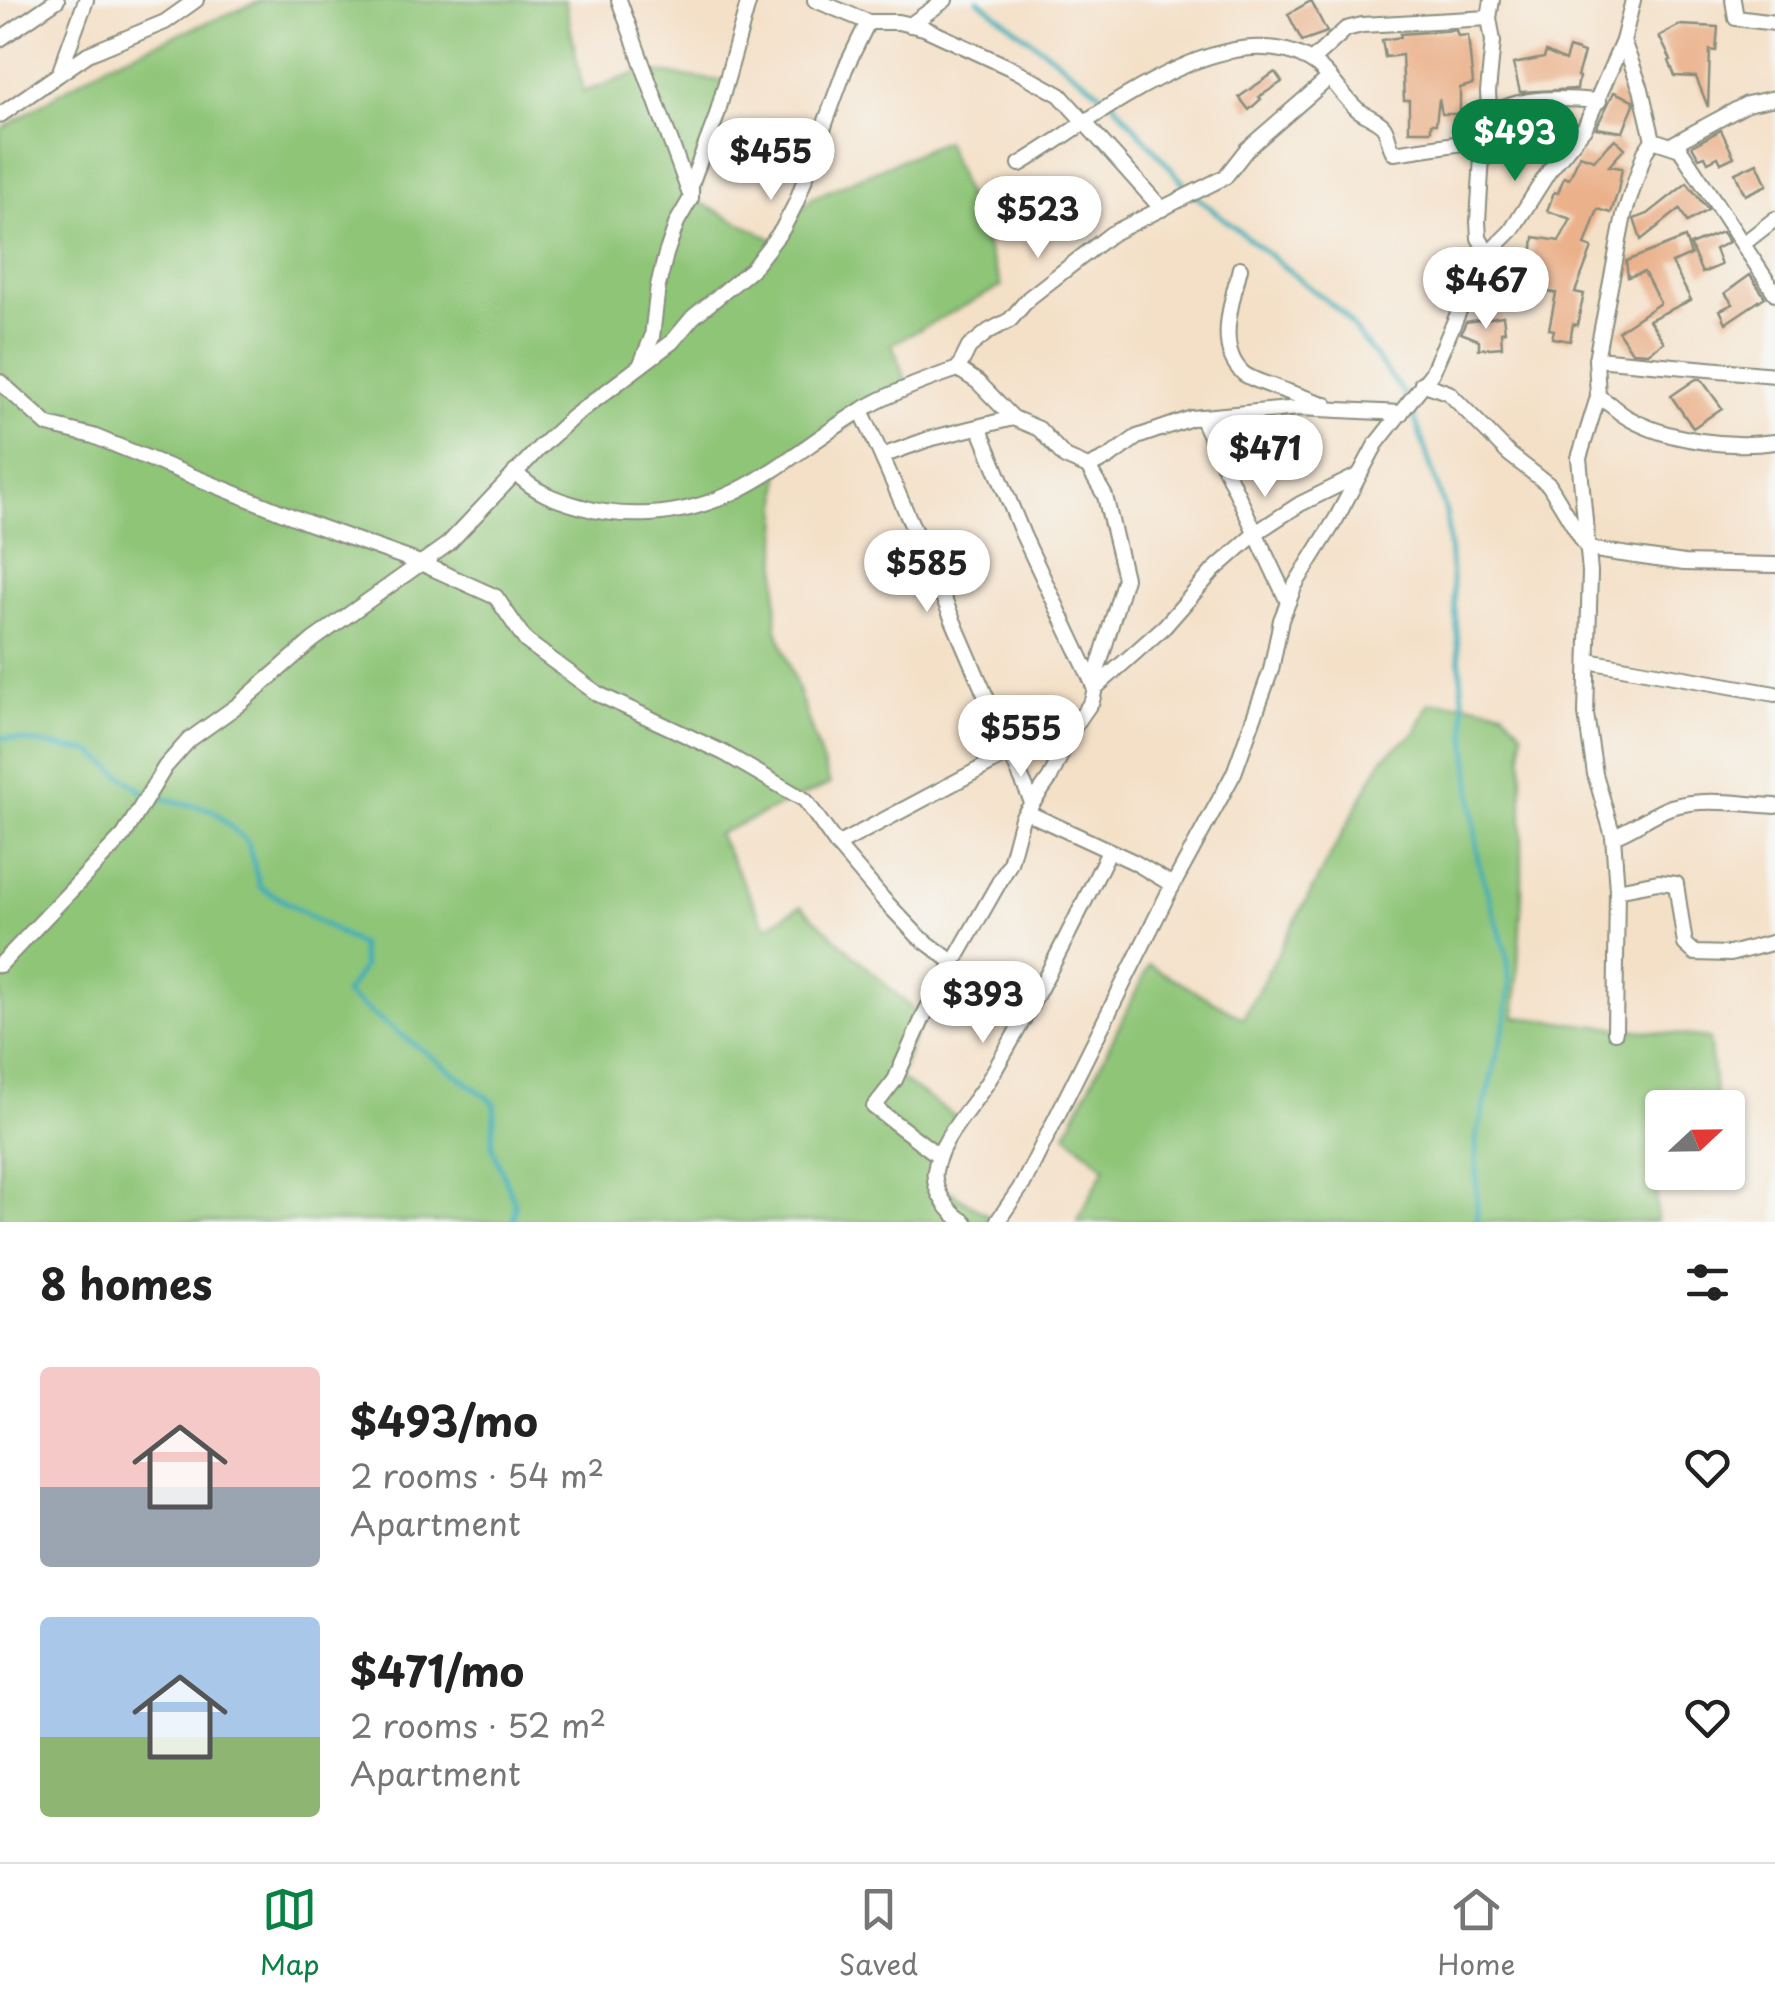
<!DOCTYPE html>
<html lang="en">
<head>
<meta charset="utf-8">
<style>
	body { margin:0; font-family:"Playpen Sans",sans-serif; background:#f2f2f2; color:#222; height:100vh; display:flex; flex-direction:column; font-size:38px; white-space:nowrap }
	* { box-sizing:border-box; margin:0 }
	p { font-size:32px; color:#767676 }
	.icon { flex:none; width:55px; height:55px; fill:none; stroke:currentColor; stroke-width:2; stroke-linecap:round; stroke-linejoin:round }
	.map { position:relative; height:1222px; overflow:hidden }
	.sheet { display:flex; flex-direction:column; background:#fff; flex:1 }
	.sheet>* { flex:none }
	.needle { width:65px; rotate:68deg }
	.buttons { position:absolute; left:1645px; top:1090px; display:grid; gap:20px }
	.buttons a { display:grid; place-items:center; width:100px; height:100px; border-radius:10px; background:#fff; box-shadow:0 2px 8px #0004; font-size:50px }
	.price { position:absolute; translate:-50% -85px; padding:0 22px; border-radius:35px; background:#fff; color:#222; font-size:32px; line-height:65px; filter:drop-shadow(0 2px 5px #0008) }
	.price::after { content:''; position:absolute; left:50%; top:60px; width:30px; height:22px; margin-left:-15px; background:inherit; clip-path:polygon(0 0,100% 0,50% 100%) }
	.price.on { background:#0b8043; color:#fff }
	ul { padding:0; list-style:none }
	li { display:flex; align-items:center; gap:30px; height:250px; padding:0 40px }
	li span { display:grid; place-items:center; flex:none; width:280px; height:200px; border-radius:10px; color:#555 }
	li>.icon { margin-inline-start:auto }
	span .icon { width:120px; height:120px; fill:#fffc; stroke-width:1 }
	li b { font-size:42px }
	h2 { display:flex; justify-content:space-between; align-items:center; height:120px; padding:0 40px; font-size:42px }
	.menu { display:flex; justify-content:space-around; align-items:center; height:140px; border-top:2px solid #e0e0e0; background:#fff; font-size:28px; color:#767676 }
	.menu a { display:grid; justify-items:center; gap:5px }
	.menu .on { color:#0b8043 }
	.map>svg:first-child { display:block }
	.green { fill:#8ec577; stroke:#568156; stroke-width:2.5 }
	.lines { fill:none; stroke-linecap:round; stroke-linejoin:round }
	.stream { stroke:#3daeb8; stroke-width:5 }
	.building { fill:#ebb18a }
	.minor-casing { stroke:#8a8e7e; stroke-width:18 }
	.minor { stroke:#fff; stroke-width:14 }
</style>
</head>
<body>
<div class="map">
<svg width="1775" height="1222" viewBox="0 0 1775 1222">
	<rect width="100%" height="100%" fill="#f6f6f2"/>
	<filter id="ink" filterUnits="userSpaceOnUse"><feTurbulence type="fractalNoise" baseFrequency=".01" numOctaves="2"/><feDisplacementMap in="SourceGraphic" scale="20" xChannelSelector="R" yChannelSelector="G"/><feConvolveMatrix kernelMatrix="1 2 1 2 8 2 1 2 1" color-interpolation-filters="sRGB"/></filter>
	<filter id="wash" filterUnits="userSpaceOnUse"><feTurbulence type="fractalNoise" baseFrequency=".0048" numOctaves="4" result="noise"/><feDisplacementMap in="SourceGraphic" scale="40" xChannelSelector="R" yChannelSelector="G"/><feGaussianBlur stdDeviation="2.25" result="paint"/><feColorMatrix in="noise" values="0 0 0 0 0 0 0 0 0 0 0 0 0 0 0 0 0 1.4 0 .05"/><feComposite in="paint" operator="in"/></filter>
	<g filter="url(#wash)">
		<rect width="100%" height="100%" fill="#f4e0c7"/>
		<g class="green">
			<path d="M263,0H565L583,92L644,71L730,82L697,201L774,240L812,198L945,141L1002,286L892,344L908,386L780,471L776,626L830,784L718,834L766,927L801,906L921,1017L899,1078L956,1117L935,1182L998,1222H0V130L110,62Z"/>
			<path d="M1429,703H1467L1503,710L1522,731V894L1515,1017L1709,1038L1717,1107L1662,1108V1133L1656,1135L1657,1222H1077L1105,1167L1066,1134L1149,965L1243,1018L1383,758L1415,733Z"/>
		</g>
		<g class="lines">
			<g class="stream">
				<path d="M978,0L1113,102L1193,194L1342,313L1409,401L1446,512L1478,861L1507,955L1510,985L1506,1020L1476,1139L1477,1222"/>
				<path d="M0,737L92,752L147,795L213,810L248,843L260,887L360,945L363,967L345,994L495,1103L492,1146L515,1204L513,1222"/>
			</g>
		</g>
		<g id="blocks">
			<g class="building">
				<path d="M1311,1L1327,32L1302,41L1288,14Z"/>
				<path d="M1680,25L1718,27L1716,51L1710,50L1708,107L1696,77L1675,76L1669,61L1671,60L1659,36Z"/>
				<path d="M1456,30L1458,36L1468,35L1473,84L1460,88V114H1442L1439,99L1436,124H1431V131H1409V100H1404L1402,55L1385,57L1382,40L1401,37L1400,34Z"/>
				<path d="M1569,48L1584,53L1577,76L1579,77L1577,89L1520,92L1513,64L1544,58L1546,52L1565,61Z"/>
				<path d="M1275,72L1282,82L1259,97L1261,99L1249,110L1239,97Z"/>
				<path d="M1614,92L1633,100L1634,104L1623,132L1596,128Z"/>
				<path d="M1510,117L1523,127L1525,124L1531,144L1519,171L1505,164L1516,141L1496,138L1500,122Z"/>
				<path d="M1721,130L1734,157L1721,163L1718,157L1708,162L1705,156L1699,158L1692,146Z"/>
				<path d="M1615,139L1625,148L1609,166L1622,168L1618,191L1611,213L1598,209L1585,245L1592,248L1575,292L1584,294L1577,325L1573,324L1570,341L1552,338L1554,330L1549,329L1556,293L1529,290L1534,237L1559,241L1571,219L1547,211L1554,192L1558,193L1564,177L1569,179L1580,155L1594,160Z"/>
				<path d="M1757,163L1767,185L1745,195L1735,173Z"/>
				<path d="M1687,183L1708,210L1687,222L1680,209L1641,240L1634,219L1648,214Z"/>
				<path d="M1722,232L1729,242L1715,249L1721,265L1702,273L1690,245Z"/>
				<path d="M1685,238L1691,255L1672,263L1691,300L1649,320L1664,342L1648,353L1632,352L1618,331L1660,303L1644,272L1628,277L1626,261Z"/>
				<path d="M1750,275L1765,297L1726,323L1720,310L1733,304L1725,293Z"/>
				<path d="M1503,316L1505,331L1501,332L1502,347L1479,349V340L1461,333L1466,322Z"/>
				<path d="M1696,379H1701L1722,408L1693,428L1671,396Z"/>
			</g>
		</g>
	</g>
	<g filter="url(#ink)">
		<use href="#blocks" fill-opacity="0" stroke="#8a8e7e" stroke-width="2.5"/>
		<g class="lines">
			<g class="minor-casing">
				<g id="minor">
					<path d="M619,0L689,192"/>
					<path d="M815,0L868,22H898L924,28L1015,70L1060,95L1162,209"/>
					<path d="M1733,0L1736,18L1775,23"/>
					<path d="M910,25L945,0"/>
					<path d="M0,39L57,0"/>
					<path d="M1311,61L1346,29L1362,25L1489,18"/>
					<path d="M59,74L86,0"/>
					<path d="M0,115L88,54L165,22L196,0"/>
					<path d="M1491,115C1520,95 1565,98 1599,101"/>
					<path d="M1653,140L1680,149L1775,293"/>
					<path d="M1673,144L1747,104L1775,98"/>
					<path d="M1020,164C1092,122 1221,11 1309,60C1329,71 1340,94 1357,109C1364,115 1377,119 1383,126C1389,133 1388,145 1394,153L1483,140"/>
					<path d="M1743,244L1775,219"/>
					<path d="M1488,254L1479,238L1478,221L1483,140L1490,126L1488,92L1493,41L1489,18L1492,0"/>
					<path d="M1240,268C1233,299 1214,348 1244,374C1256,383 1309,398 1326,405"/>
					<path d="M1596,359L1775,375"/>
					<path d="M640,366L652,337L658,286L666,254L677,222L691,198V184L716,118L749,0"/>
					<path d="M958,369L969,347L989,331L1010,320L1029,298L1111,234L1225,177L1247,149L1329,78"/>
					<path d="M958,369L978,382L1013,418"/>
					<path d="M0,382L48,425L93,436L311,524L423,564L496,597L526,641L598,694L724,753L805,800L837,845L883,899L918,936L954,963"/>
					<path d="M1422,383L1449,393L1509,454L1549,485L1588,549L1684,563L1775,565"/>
					<path d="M1598,397C1610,402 1618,413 1630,419C1670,441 1730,448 1775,442"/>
					<path d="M861,410C920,540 974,672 1032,802"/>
					<path d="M1201,417L1288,602"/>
					<path d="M979,427L1023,535L1095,688"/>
					<path d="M882,456L929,439L1013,418L1039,429L1065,457L1088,467L1109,457L1137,437L1192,418L1299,408L1401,413"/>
					<path d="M1088,467L1105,496L1125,578L1093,685"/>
					<path d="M515,472C534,492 556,500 582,507C604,514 627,515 650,514C739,509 788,455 860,411C890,393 925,380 958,369"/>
					<path d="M1588,661L1775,694"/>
					<path d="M1026,812L1134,862L1173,885"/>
					<path d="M1613,836C1633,829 1651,814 1671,807C1705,797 1740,804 1775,806"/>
					<path d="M837,845L1010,753"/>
					<path d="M1617,890L1658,882L1676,884L1685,944L1695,953L1730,954L1775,942"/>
					<path d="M0,965L124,835L165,767L189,740L238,705L313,640L448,544L539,448L574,416L672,342L693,317L752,269L782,230L796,203L845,69L868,22"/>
					<path d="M1615,1032L1617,890L1613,836L1595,774L1586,714L1590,572L1579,458L1598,397L1596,359L1624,215L1645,152L1653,140L1641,89L1623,41"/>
					<path d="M939,1156L874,1107L895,1080L926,1011L1010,863L1022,818L1050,778L1074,727L1092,701L1095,688L1165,626L1214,570L1257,532L1300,504L1359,475"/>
					<path d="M965,1222C949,1214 932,1189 935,1171C940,1137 973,1107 990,1078C1034,1004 1072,928 1109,851"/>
					<path d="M997,1222L1023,1184L1167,896L1234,773L1271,670L1281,620L1295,585L1336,519L1376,444L1432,373L1473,279L1488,254L1511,231L1549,171L1585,127L1623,41L1633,0"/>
				</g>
			</g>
			<use href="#minor" class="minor"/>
		</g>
	</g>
</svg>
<div class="buttons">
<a><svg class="needle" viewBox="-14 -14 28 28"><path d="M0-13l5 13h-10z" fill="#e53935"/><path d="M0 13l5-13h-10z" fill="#767676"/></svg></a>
</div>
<b class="price on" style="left:1515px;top:184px">$493</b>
<b class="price" style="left:771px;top:203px">$455</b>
<b class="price" style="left:1038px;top:261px">$523</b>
<b class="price" style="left:1486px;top:332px">$467</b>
<b class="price" style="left:1265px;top:500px">$471</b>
<b class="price" style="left:927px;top:615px">$585</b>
<b class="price" style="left:1021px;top:780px">$555</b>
<b class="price" style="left:983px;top:1046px">$393</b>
</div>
<section class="sheet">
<h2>8 homes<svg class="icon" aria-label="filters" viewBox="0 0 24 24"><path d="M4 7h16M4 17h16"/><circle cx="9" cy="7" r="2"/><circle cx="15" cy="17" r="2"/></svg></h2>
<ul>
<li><span style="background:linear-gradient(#f6c9c9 60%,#9aa5b1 0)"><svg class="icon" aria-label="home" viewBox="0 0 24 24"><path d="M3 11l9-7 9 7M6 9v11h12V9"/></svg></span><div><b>$493/mo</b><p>2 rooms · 54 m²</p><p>Apartment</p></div><svg class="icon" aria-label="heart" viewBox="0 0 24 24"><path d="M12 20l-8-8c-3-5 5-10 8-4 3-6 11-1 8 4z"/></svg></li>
<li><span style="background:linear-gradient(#a9c7e8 60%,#8fb573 0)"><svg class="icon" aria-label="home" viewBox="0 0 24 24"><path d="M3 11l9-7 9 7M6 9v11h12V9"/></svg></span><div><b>$471/mo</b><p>2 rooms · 52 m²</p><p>Apartment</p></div><svg class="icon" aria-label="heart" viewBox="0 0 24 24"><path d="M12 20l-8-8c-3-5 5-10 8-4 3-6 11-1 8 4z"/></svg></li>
</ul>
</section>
<nav class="menu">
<a class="on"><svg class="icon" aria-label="map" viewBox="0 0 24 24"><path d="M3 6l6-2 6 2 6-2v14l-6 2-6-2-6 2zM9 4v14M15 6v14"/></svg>Map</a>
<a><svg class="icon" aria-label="saved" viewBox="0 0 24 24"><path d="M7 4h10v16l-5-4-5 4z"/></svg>Saved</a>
<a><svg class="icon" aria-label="home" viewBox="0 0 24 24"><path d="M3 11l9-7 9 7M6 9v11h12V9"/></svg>Home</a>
</nav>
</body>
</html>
